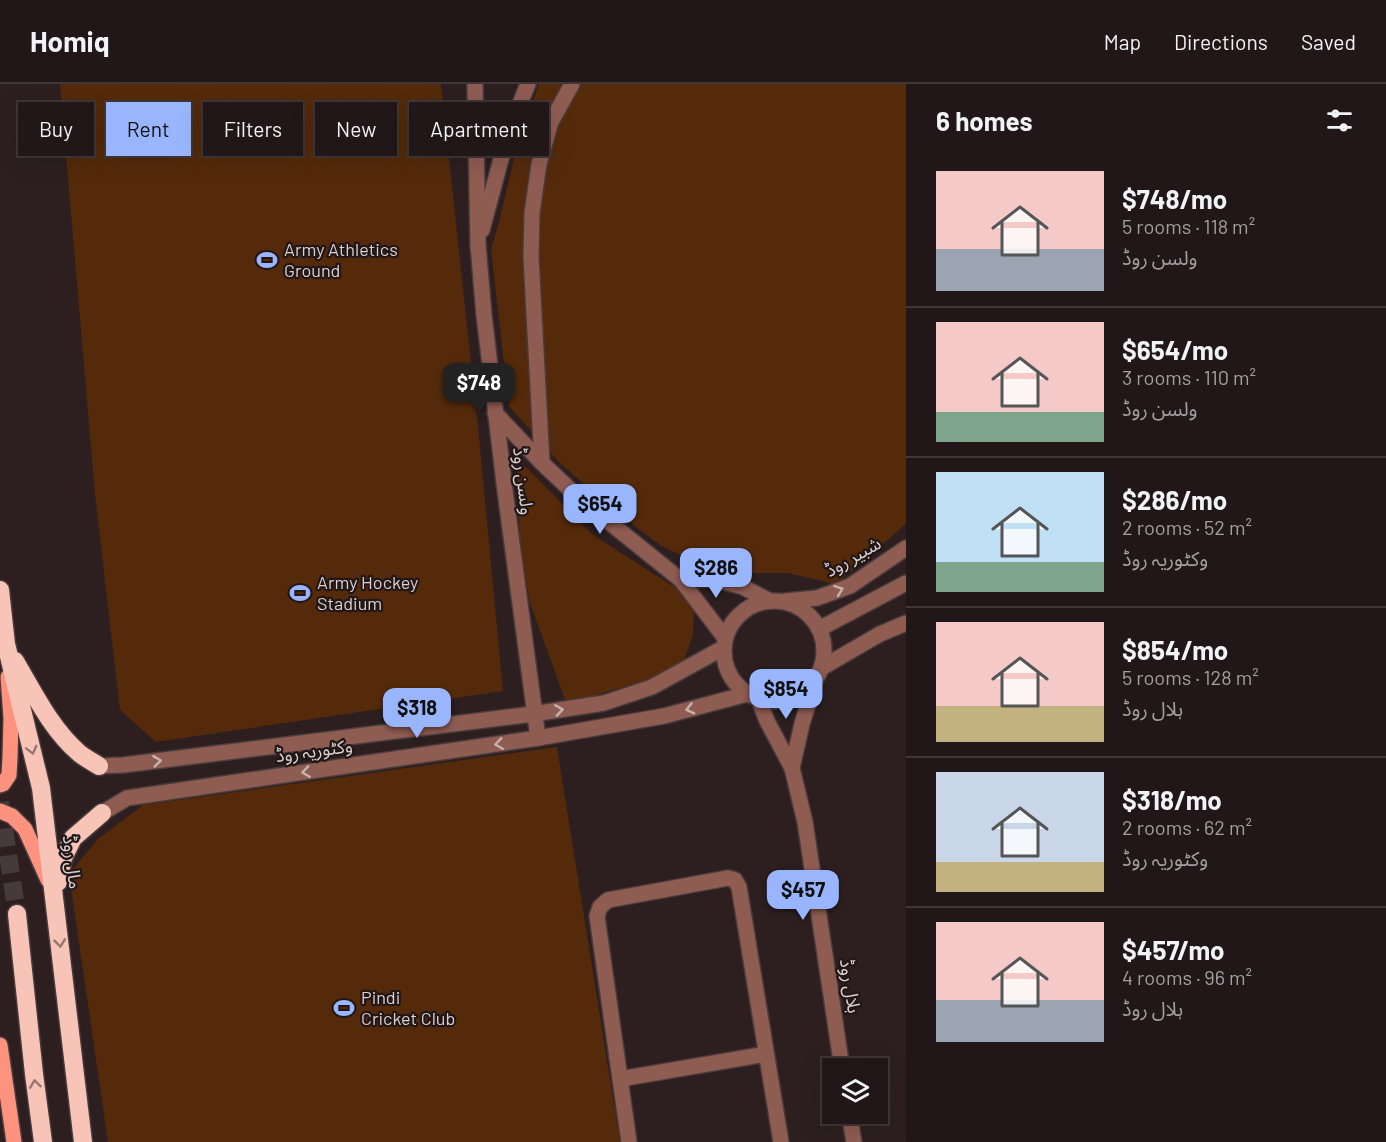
<!DOCTYPE html>
<html lang="en">
<head>
<meta charset="utf-8">
<style>
	body { margin:0; font-family:Barlow,"Noto Sans Arabic",sans-serif; background:#2e2425; color:#f1f3f6; height:100vh; display:flex; flex-direction:column; font-size:22px; white-space:nowrap }
	* { box-sizing:border-box; margin:0 }
	p { font-size:20px; color:#a29fa2 }
	.icon { flex:none; width:33px; height:33px; fill:none; stroke:currentColor; stroke-width:2; stroke-linecap:round; stroke-linejoin:round }
	.map { position:relative; flex:1; overflow:hidden }
	.drawer { display:flex; flex-direction:column; background:#221718; width:480px }
	.drawer>* { flex:none }
	.guide { position:absolute; left:18px; top:18px; width:570px; height:54px; display:flex; gap:12px }
	.fabs { position:absolute; left:822px; top:974px; display:grid; gap:12px }
	.fabs a { display:grid; place-items:center; width:66px; height:66px; border-radius:0px; background:#221718; box-shadow:0 6px 24px #0002,0 0 0 2px #3f3637; font-size:30px }
	.price { position:absolute; translate:-50% -51px; padding:0 14px; border-radius:12px; background:#98b5fd; color:#111; font-size:20px; line-height:39px; filter:drop-shadow(0 2px 3px #0008) }
	.price::after { content:''; position:absolute; left:50%; top:36px; width:18px; height:14px; margin-left:-9px; background:inherit; clip-path:polygon(0 0,100% 0,50% 100%) }
	.price.current { background:#222; color:#fff }
	ul { padding:0; list-style:none }
	li { display:flex; align-items:center; gap:18px; height:150px; padding:0 30px }
	li+li { border-top:2px solid #3f3637 }
	li span { display:grid; place-items:center; flex:none; width:168px; height:120px; border-radius:0px; color:#555 }
	li>.icon { margin-inline-start:auto }
	span .icon { width:72px; height:72px; fill:#fffc; stroke-width:1 }
	li b { font-size:26px }
	h2 { display:flex; justify-content:space-between; align-items:center; height:72px; padding:0 30px; font-size:26px }
	.chip { padding:0 21px; border-radius:0px; background:#221718; box-shadow:0 6px 24px #0002,0 0 0 2px #3f3637; font-size:21px; line-height:54px }
	.chip.current { background:#98b5fd; color:#111 }
	header { display:flex; align-items:center; gap:36px; box-sizing:border-box; height:84px; padding:0 30px; background:#221718; border-bottom:2px solid #3f3637 }
	header strong { font-size:28px }
	nav { display:flex; gap:33px; margin-inline-start:auto; font-size:21px }
	main { display:flex; flex:1; min-height:0 }
	.map>svg:first-child { display:block }
	.green { fill:#542a0b }
	.lines { fill:none; stroke-linecap:round; stroke-linejoin:round }
	.highway-tunnel { stroke:#473a3a; stroke-width:18; stroke-dasharray:18 9; stroke-linecap:butt }
	.minor-casing { stroke:#493b3c; stroke-width:18 }
	.major-casing { stroke:#493b3c; stroke-width:18 }
	.highway-casing { stroke:#493b3c; stroke-width:21 }
	.minor { stroke:#8f5c52; stroke-width:15 }
	.major { stroke:#fd937e; stroke-width:15 }
	.highway { stroke:#f8c4b8; stroke-width:18 }
	.oneway { stroke:#c6b3b0 }
	.oneway2 { stroke:#987670 }
	.labels { text-anchor:middle; stroke-width:4.5; stroke-linejoin:round; paint-order:stroke }
	.poi-label { font-size:18px; fill:#d9d0d0; stroke:#231617; text-anchor:start }
	.street-label { font-size:18px; fill:#d9d0d0; stroke:#231617 }
</style>
</head>
<body>
<header>
<strong>Homiq</strong>
<nav><a>Map</a><a>Directions</a><a>Saved</a></nav>
</header>
<main>
<div class="map">
<svg width="906" height="1058" viewBox="0 0 906 1058">
	<rect width="100%" height="100%" fill="#2d1f20"/>
	<g class="green">
		<path d="M60,0H441L479,353L503,607L156,658L120,626L95,410Z"/>
		<path d="M539,0H906V440L836,500L787,489H717L660,461L607,421L558,377L509,322L491,166L500,134L516,66Z"/>
		<path d="M521,382L526,383L593,451L679,506L694,523L693,551L682,581L653,599L626,602L590,613L566,618L530,519L520,463L517,385Z"/>
		<path d="M557,663L620,1058H108L69,790L98,755L143,721Z"/>
	</g>
	<g class="lines">
		<path class="highway-tunnel" d="M0,718L17,830"/>
		<g class="minor-casing">
			<g id="minor">
				<path d="M475,0L478,161L484,231L505,407L538,654"/>
				<path d="M482,146L508,49L528,0"/>
				<path d="M495,329L542,379L579,414L681,496L725,554"/>
				<path d="M542,379L531,173L532,129L539,80L551,38L572,0"/>
				<path d="M681,496L713,495L743,503L770,517"/>
				<path d="M785,517L817,514L850,502L906,464"/>
				<circle cx="774" cy="567" r="50"/>
				<path d="M819,545L906,499"/>
				<path d="M823,583L880,550L906,539"/>
				<path d="M759,616L767,637L792,684L805,738L842,984"/>
				<path d="M99,682L123,681L533,630L604,619L652,603L723,564"/>
				<path d="M792,684L802,640L815,597"/>
				<path d="M102,729L127,714L538,654L664,632L747,610"/>
				<path d="M620,995L766,970"/>
				<path d="M849,1029L854,1058"/>
				<path d="M629,1058L597,832L600,823L608,816L728,794L735,796L739,803L781,1058"/>
			</g>
		</g>
		<g class="major-casing">
			<g id="major">
				<path d="M0,701L3,700L9,691L10,674L11,634L8,593"/>
				<path d="M0,727L12,732L25,745L48,796"/>
				<path d="M0,961L14,1058"/>
			</g>
		</g>
		<g class="highway-casing">
			<g id="highway">
				<path d="M0,506L6,560L41,704L83,1058"/>
				<path d="M15,577C34,609 51,645 79,669C85,674 93,678 99,682"/>
				<path d="M58,798L63,774L73,754L102,729"/>
				<path d="M17,830L34,990L43,1058"/>
			</g>
		</g>
		<use href="#minor" class="minor"/>
		<use href="#major" class="major"/>
		<use href="#highway" class="highway"/>
	</g>
	<defs><path id="oneway-chevron" d="M-2-3.5L2.5 0L-2 3.5" fill="none" stroke-width="1.6" stroke-linecap="round" stroke-linejoin="round" transform="scale(1.5)"/></defs>
	<g class="oneway">
		<use href="#oneway-chevron" transform="translate(839 506) rotate(-20)"/>
		<use href="#oneway-chevron" transform="translate(690 625) rotate(165)"/>
		<use href="#oneway-chevron" transform="translate(559 626) rotate(-9)"/>
		<use href="#oneway-chevron" transform="translate(499 660) rotate(172)"/>
		<use href="#oneway-chevron" transform="translate(157 677) rotate(-7)"/>
		<use href="#oneway-chevron" transform="translate(306 688) rotate(172)"/>
	</g>
	<g class="oneway2">
		<use href="#oneway-chevron" transform="translate(32 666) rotate(76)"/>
		<use href="#oneway-chevron" transform="translate(60 859) rotate(83)"/>
		<use href="#oneway-chevron" transform="translate(35 1000) rotate(-97)"/>
	</g>
	<defs>
		<g id="stadium-bare" transform="scale(1.62)"><path d="M0-5a6.5 5 0 1 0 0 10a6.5 5 0 1 0 0-10ZM-3.5-1.8h7v3.6h-7Z" fill="#98b5fd" stroke="#231617" stroke-width="2.5" paint-order="stroke"/></g>
	</defs>
	<g fill-rule="evenodd">
		<use href="#stadium-bare" x="267" y="176"/>
		<use href="#stadium-bare" x="300" y="509"/>
		<use href="#stadium-bare" x="344" y="924"/>
	</g>
	<g class="labels">
		<g class="poi-label">
			<text x="284" y="172">Army Athletics<tspan x="284" dy="21">Ground</tspan></text>
			<text x="317" y="505">Army Hockey<tspan x="317" dy="21">Stadium</tspan></text>
			<text x="361" y="920">Pindi<tspan x="361" dy="21">Cricket Club</tspan></text>
		</g>
		<g class="street-label">
			<text transform="translate(523 397) rotate(83)" y="6">ولسن روڈ</text>
			<text transform="translate(853 473) rotate(-30)" y="6">شبیر روڈ</text>
			<text transform="translate(314 667) rotate(-8)" y="6">وکٹوریہ روڈ</text>
			<text transform="translate(72 778) rotate(83)" y="6">مال روڈ</text>
			<text transform="translate(850 902) rotate(81)" y="6">ہلال روڈ</text>
		</g>
	</g>
</svg>
<div class="fabs">
<a><svg class="icon" aria-label="layers" viewBox="0 0 24 24"><path d="M12 4l9 5-9 5-9-5zM3 14l9 5 9-5"/></svg></a>
</div>
<b class="price current" style="left:479px;top:330px">$748</b>
<b class="price" style="left:600px;top:451px">$654</b>
<b class="price" style="left:716px;top:515px">$286</b>
<b class="price" style="left:786px;top:636px">$854</b>
<b class="price" style="left:417px;top:655px">$318</b>
<b class="price" style="left:803px;top:837px">$457</b>
<div class="guide">
<a class="chip">Buy</a>
<a class="chip current">Rent</a>
<a class="chip">Filters</a>
<a class="chip">New</a>
<a class="chip">Apartment</a>
</div>
</div>
<section class="drawer">
<h2>6 homes<svg class="icon" aria-label="filters" viewBox="0 0 24 24"><path d="M4 7h16M4 17h16"/><circle cx="9" cy="7" r="2"/><circle cx="15" cy="17" r="2"/></svg></h2>
<ul>
<li><span style="background:linear-gradient(#f6c9c9 65%,#9aa5b1 0)"><svg class="icon" aria-label="home" viewBox="0 0 24 24"><path d="M3 11l9-7 9 7M6 9v11h12V9"/></svg></span><div><b>$748/mo</b><p>5 rooms · 118 m²</p><p>ولسن روڈ</p></div></li>
<li><span style="background:linear-gradient(#f6c9c9 75%,#7fa58c 0)"><svg class="icon" aria-label="home" viewBox="0 0 24 24"><path d="M3 11l9-7 9 7M6 9v11h12V9"/></svg></span><div><b>$654/mo</b><p>3 rooms · 110 m²</p><p>ولسن روڈ</p></div></li>
<li><span style="background:linear-gradient(#bfe0f5 75%,#7fa58c 0)"><svg class="icon" aria-label="home" viewBox="0 0 24 24"><path d="M3 11l9-7 9 7M6 9v11h12V9"/></svg></span><div><b>$286/mo</b><p>2 rooms · 52 m²</p><p>وکٹوریہ روڈ</p></div></li>
<li><span style="background:linear-gradient(#f6c9c9 70%,#c2b280 0)"><svg class="icon" aria-label="home" viewBox="0 0 24 24"><path d="M3 11l9-7 9 7M6 9v11h12V9"/></svg></span><div><b>$854/mo</b><p>5 rooms · 128 m²</p><p>ہلال روڈ</p></div></li>
<li><span style="background:linear-gradient(#c9d6e8 75%,#c2b280 0)"><svg class="icon" aria-label="home" viewBox="0 0 24 24"><path d="M3 11l9-7 9 7M6 9v11h12V9"/></svg></span><div><b>$318/mo</b><p>2 rooms · 62 m²</p><p>وکٹوریہ روڈ</p></div></li>
<li><span style="background:linear-gradient(#f6c9c9 65%,#9aa5b1 0)"><svg class="icon" aria-label="home" viewBox="0 0 24 24"><path d="M3 11l9-7 9 7M6 9v11h12V9"/></svg></span><div><b>$457/mo</b><p>4 rooms · 96 m²</p><p>ہلال روڈ</p></div></li>
</ul>
</section>
</main>
</body>
</html>
